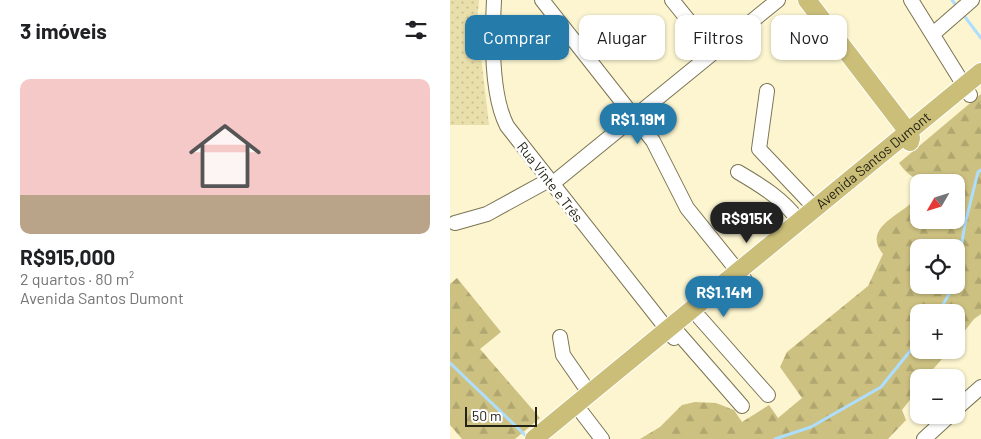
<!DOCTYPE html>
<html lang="pt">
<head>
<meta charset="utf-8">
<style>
	body { margin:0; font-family:Barlow,sans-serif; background:#f6f6f6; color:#202124; height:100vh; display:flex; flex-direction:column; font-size:19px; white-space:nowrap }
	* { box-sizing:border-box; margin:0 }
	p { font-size:16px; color:#757577 }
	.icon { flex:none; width:28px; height:28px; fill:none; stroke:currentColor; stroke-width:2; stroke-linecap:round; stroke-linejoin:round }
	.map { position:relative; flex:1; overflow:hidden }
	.sheet { display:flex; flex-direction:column; background:#fff; width:450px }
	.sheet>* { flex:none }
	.hud { position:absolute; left:15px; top:15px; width:440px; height:45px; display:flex; gap:10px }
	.needle { width:32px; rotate:231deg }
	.controls { position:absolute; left:460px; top:174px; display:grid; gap:10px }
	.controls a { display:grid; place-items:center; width:55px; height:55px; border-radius:10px; background:#fff; box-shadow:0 1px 4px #0004; font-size:25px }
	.scale { position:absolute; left:15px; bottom:12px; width:72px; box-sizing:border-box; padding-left:5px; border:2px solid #252315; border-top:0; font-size:14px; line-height:18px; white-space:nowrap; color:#252315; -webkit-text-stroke:4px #fff; paint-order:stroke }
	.price { position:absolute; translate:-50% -42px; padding:0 11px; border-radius:18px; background:#257baa; color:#fff; font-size:16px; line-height:32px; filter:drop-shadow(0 1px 2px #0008) }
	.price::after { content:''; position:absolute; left:50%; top:30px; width:15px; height:11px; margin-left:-8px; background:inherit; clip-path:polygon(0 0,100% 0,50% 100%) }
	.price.active { background:#222; color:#fff }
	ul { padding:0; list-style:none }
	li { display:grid; align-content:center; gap:10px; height:265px; padding:0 20px }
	li span { display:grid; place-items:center; height:155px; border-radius:10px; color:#555 }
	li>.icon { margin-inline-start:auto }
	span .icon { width:90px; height:90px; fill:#fffc; stroke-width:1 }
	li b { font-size:21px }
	h2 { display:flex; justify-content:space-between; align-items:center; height:60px; padding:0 20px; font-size:21px }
	.tag { padding:0 18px; border-radius:10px; background:#fff; box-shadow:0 1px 4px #0004; font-size:18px; line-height:45px }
	.tag.active { background:#257baa; color:#fff }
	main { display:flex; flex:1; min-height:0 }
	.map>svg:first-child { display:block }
	.grass { fill:url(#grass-dots) }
	.forest { fill:url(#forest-firs); fill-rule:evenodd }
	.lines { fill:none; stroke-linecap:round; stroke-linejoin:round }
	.stream { stroke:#aedefe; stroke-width:3 }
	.minor-casing { stroke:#7a7453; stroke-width:16 }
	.major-casing { stroke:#fff; stroke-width:20 }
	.minor { stroke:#fff; stroke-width:14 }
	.major { stroke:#cabe79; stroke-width:18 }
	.labels { text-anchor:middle; stroke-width:5; stroke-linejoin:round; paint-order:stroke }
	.street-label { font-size:14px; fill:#252315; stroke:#fff }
</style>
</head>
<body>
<main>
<section class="sheet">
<h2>3 imóveis<svg class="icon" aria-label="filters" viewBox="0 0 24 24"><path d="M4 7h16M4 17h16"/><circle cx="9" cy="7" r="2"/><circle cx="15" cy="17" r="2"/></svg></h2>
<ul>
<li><span style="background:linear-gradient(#f6c9c9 75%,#b9a48a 0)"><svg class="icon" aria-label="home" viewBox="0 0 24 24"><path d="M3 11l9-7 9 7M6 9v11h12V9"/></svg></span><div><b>R$915,000</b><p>2 quartos · 80 m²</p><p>Avenida Santos Dumont</p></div></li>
</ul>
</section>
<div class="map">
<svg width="531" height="439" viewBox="0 0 531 439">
	<defs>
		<pattern id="grass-dots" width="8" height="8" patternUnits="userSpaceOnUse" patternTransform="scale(1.25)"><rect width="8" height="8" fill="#e9dfab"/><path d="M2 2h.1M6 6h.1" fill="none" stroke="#c8bf92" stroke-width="1.8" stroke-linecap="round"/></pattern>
		<pattern id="forest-firs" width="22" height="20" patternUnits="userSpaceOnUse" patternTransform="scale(1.25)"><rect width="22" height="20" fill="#cdc181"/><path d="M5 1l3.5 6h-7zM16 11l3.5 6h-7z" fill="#b0a66f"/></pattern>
	</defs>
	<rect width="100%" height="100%" fill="#fcf5d0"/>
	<path class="grass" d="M0,0H29L27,23L39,125H0Z"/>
	<g class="forest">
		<path d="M531,94V314L524,319L506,342V312H469V350H500L476,377L469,378V388L452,410L456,420L438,439H190L210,427L232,405L245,402L266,403L284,410L292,422L319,405L328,418L352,398L330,367L337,352L418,286L433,254C410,226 456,214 469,195V220H506V182C480,182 465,186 449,163ZM469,248H506V285H469Z"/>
		<path d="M7,278L51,332L30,349L90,418L65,439H12L0,425V284Z"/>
	</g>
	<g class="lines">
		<g class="stream">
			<path d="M502,0L505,4"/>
			<path d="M515,17L531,38"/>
			<path d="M506,277L515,224L528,172L531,170"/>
			<path d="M489,312L504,285"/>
			<path d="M0,363L75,435"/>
			<path d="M325,439L361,427L431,387L469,340"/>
		</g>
		<g class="minor-casing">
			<g id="minor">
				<path d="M44,0C42,35 41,95 57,126L224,338"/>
				<path d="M92,0L203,141L237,208L295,280"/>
				<path d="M222,0L264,52"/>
				<path d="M461,0L520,95"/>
				<path d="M483,34L522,0"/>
				<path d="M317,91L309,149L366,209"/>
				<path d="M288,172C312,186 333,199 350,222"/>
				<path d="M102,184L328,0"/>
				<path d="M5,223L37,214L99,180"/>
				<path d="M249,317L318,395"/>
				<path d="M223,327L292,406"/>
				<path d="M110,337L113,355L140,394"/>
				<path d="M126,405L152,439"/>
				<path d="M506,409L531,387"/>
				<path d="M474,439L500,415"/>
			</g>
		</g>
		<g class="major-casing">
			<g id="major">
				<path d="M357,0L459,133L461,138L460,142"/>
				<path id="s1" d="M84,439L531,72"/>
			</g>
		</g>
		<use href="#minor" class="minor"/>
		<use href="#major" class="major"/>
	</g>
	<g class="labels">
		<g class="street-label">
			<text dy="5" stroke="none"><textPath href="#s1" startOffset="439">Avenida Santos Dumont</textPath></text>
			<text transform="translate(100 182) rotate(52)" y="5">Rua Vinte e Três</text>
		</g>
	</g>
</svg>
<div class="controls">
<a><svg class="needle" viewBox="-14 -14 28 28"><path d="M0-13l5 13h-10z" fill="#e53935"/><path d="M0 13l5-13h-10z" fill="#757577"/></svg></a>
<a><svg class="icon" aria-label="locate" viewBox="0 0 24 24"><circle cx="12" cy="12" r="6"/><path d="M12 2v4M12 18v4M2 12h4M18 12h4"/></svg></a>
<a>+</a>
<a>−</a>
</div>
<div class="scale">50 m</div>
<b class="price" style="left:188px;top:145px">R$1.19M</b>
<b class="price active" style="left:297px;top:244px">R$915K</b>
<b class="price" style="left:274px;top:318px">R$1.14M</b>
<div class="hud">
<a class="tag active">Comprar</a>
<a class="tag">Alugar</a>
<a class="tag">Filtros</a>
<a class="tag">Novo</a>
</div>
</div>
</main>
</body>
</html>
